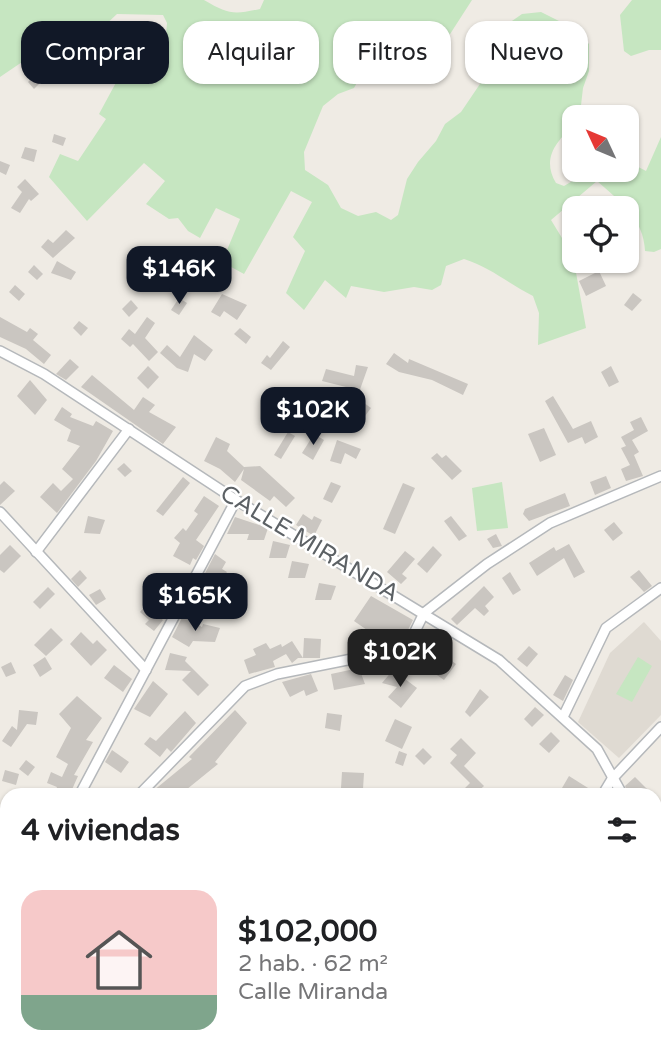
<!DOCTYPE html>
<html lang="es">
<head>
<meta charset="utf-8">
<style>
	body { margin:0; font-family:"Varela Round",sans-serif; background:#f6f6f6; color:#202124; height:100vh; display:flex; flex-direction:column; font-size:26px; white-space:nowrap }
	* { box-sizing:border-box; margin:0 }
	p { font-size:23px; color:#757577 }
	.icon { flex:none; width:38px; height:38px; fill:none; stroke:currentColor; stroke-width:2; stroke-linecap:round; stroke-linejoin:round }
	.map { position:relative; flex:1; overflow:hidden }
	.details { position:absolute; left:0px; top:788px; width:662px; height:275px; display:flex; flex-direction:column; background:#fff; border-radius:21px 21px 0 0; box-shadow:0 2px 5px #0004 }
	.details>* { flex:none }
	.banner { position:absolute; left:21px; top:21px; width:620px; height:63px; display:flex; gap:14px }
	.needle { width:46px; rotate:314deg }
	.buttons { position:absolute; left:562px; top:105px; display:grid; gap:14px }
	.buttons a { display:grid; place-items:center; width:77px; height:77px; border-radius:14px; background:#fff; box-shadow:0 2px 5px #0004; font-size:35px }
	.price { position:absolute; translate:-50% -60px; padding:0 16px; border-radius:14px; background:#111827; color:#fff; font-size:23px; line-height:46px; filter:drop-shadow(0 2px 4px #0008) }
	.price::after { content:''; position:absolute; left:50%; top:42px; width:21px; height:16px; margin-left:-10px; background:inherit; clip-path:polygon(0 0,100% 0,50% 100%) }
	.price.current { background:#222; color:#fff }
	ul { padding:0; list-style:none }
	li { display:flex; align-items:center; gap:21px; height:175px; padding:0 21px }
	li span { display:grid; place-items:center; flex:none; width:196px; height:140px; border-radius:21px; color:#555 }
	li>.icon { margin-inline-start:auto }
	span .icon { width:84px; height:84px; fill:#fffc; stroke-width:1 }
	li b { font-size:30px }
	h2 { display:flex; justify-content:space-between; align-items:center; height:84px; padding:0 21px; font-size:30px }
	.tag { padding:0 24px; border-radius:21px; background:#fff; box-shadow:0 2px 5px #0004; font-size:24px; line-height:63px }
	.tag.current { background:#111827; color:#fff }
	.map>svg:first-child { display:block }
	.education { fill:#dfdad2 }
	.green { fill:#c6e6c1 }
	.building { fill:#cac6c1 }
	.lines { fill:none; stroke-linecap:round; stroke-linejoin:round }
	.street-casing { stroke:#b5b8bb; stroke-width:12 }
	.street { stroke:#fff; stroke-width:9 }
	.labels { text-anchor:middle; stroke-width:5; stroke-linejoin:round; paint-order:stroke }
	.street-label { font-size:24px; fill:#5c6165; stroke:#fff }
</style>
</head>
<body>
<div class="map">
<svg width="661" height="1062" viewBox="0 0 661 1062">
	<rect width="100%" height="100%" fill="#efebe4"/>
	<path class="education" d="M644,622L661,641V715L619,758L578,722L610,653Z"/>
	<g class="green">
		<path d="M0,0H204C228,14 233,15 260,9L264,0H472L423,76L367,64L354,88L338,94L323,106L304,152L305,170L328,185L341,208L358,216L376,212L391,220L398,215L407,179L418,162L436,141L445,124L461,112L482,81L486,63L506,25L522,14L541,12L573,28L589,44V71L583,88L580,114L574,117V125C557,141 541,158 556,183L564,186L591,170H626L627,161L646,171L661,137V249L654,252L645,251C644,219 620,201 597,181L551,220L573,256L586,328L538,345L539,313L533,296C509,284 490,267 464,259L446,266L441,285L432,290L414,287L384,292L351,286L346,298L325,280L304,310L286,293L305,251L293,237L312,202L291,191L244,274L222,262L240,219L216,208L200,238L188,231L178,218L169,219L146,204L165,181L144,163L87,221L49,177L60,154L78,161L106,119L99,114L119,77L131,84C149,77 149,57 165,47L167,23L163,15L117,14L102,28L101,37L93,41H53L0,77Z"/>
		<path d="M632,0H661V50H649L631,56L624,51L620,15Z"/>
		<path d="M502,482L508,528L477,531L472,488Z"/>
		<path d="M638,657L652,666L632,702L616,694Z"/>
	</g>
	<g class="building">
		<path d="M35,75L42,81L34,89L28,82Z"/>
		<path d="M54,134L66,138L63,146L52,142Z"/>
		<path d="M25,147L37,150L34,162L21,158Z"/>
		<path d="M0,161L10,165L6,175L0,172Z"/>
		<path d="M25,179L39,194L31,201L29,199L20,213L11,208L22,192L17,187Z"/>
		<path d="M66,230L75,238L53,258L41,247L48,239L53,243Z"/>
		<path d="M187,250L212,263L208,272L182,258Z"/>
		<path d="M57,261L76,272L71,280L51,273Z"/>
		<path d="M34,265L43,274L37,280L28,272Z"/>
		<path d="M599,271L606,286L586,296L579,281Z"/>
		<path d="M161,272L169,279L159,289L152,284Z"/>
		<path d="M15,285L25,294L19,301L9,292Z"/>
		<path d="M633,293L642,300L632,311L624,305Z"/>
		<path d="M222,294L247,305L237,320L224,311L220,317L211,312Z"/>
		<path d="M179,298L187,303L179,315L171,310Z"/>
		<path d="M131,300L138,308L129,317L122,309Z"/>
		<path d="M0,317L27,332L30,328L38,334L33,340L51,355L44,364L26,349L0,337Z"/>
		<path d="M147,317L155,323L145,338L158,352L149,361L133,344L130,347L121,339L129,329L135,334Z"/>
		<path d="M79,321L88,328L81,336L73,328Z"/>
		<path d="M240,328L251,337L246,344L234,334Z"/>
		<path d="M194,335L213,350L205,361L194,354L188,372L177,368L160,353L167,345L180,357Z"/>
		<path d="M283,341L290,347L271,370L261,363L267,355L270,358Z"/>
		<path d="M394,353L408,363L409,359L468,384L463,395L432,380L399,372L386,364Z"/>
		<path d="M70,359L79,367L66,380L56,374Z"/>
		<path d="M356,365L368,367L357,398L347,394L350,388L322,381L326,369L354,376Z"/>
		<path d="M148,366L159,377L148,389L137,378Z"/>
		<path d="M611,366L619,382L609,387L601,372Z"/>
		<path d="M92,375L134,410L143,397L155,405L149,412L176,427L163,444L81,387Z"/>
		<path d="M30,380L47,400L35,415L17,396Z"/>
		<path d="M553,396L573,429L591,421L598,437L585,444L582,437L568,443L545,401Z"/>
		<path d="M360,400L371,408L359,424L350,418Z"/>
		<path d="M62,407L72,414L70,417L93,426L96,421L113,431L96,461L57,513L40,497L53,483L61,491L73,479L62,469L80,446L67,441L71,430L54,420Z"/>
		<path d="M641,417L648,431L632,440L639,452L634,455L643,476L626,481L621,469L630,465L621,448L626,446L621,437L634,430L630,422Z"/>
		<path d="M544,428L556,455L540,462L528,434Z"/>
		<path d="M288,432L295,436L281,459L274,455Z"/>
		<path d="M314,434L324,440L313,460L302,453Z"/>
		<path d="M216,437L230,444L227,451L244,467L260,466L295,498L286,507L274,496L270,501L241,480L244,469L235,482L220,469L204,461Z"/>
		<path d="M337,440L361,449L356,459L345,453L341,464L330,461Z"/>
		<path d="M437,453L442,458L446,455L462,471L452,480L431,458Z"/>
		<path d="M124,463L132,471L125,477L117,469Z"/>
		<path d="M606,476L611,488L595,495L590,482Z"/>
		<path d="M183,477L190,483L163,516L156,511Z"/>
		<path d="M4,481L15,491L0,505V485Z"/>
		<path d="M331,482L341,486L332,503L323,499Z"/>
		<path d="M403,483L415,488L395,534L383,529Z"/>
		<path d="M565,493L570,506L529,521L523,514L525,509Z"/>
		<path d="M204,496L219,506L196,540L204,546L196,560L193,558L190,565L173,556L180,543L174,538L183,528L186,531L198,514L194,511Z"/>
		<path d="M303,514L312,520L314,516L322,520L314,536L296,525Z"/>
		<path d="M88,516L105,520L100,534L84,533Z"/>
		<path d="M451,516L467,536L459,541L444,521Z"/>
		<path d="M235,517L268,528L264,540H247L249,534H227Z"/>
		<path d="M614,522L623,533L613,541L604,530Z"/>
		<path d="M496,534L502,546L493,548L487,539Z"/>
		<path d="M273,541L290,545L286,558H269Z"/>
		<path d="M569,544L585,572L574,578L564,558L537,576L529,563L554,547L556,551Z"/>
		<path d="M10,545L21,556L4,573L0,570V555Z"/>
		<path d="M433,546L442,555L427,573L417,564Z"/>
		<path d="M405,551L415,559L402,574L407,578L401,584L387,572Z"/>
		<path d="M215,554L226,562L222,569L227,572L220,582L227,587L216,601L227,609L220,618L200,603L209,590L200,583Z"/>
		<path d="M292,561L309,564L305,578H288Z"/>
		<path d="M80,570L87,578L78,587L71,579Z"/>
		<path d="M639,570L652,586L644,592L630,577Z"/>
		<path d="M510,572L521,590L513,595L502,578Z"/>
		<path d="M158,577L175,581L170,595L154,594Z"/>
		<path d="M319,583L336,586L331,600H315Z"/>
		<path d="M484,586L494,597L485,606L489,611L484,616L475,608L457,625L451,619Z"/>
		<path d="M48,587L55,594L40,609L33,602Z"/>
		<path d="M100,589L106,599L96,605L89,595Z"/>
		<path d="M371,596L413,620L402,642L391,644L379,637L376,647L362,646L367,630L354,621Z"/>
		<path d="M145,606L163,620L154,631L145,624L149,620L140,612Z"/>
		<path d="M183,616L202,627L203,624L220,628L215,642L193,641L189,647L172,637Z"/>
		<path d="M51,628L63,640L46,656L34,645Z"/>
		<path d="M81,632L93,644L97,640L107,650L91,666L70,644Z"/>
		<path d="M429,633L440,643L426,658L415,647Z"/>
		<path d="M304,638L321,639L320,658H298L292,663L286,654L273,661L275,667L249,674L244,660L256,655L253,649L266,643L270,649L281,644L282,647L292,641L303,658Z"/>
		<path d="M529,646L538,654L527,667L517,659Z"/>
		<path d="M170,653L187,657L185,661L209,685L198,696L182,680L191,671L165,670Z"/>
		<path d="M445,656L456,664L444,680L434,673Z"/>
		<path d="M45,657L52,669L40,677L33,665Z"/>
		<path d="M11,662L16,673L6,677L1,667Z"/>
		<path d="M114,665L132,679L123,692L104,678Z"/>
		<path d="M359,668L365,684L334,690L331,674Z"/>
		<path d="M393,670L417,688L401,708L388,697L397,687L382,683Z"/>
		<path d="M311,674L318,691L306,696L304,690L290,697L282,682Z"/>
		<path d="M565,675L573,680L563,701L553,695Z"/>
		<path d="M153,681L168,694L150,717L134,709Z"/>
		<path d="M480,689L489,697L470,717L465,712Z"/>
		<path d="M77,696L102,718L86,740L93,742L74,775L78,776L70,794H54L57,787L47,783L51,772L62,777L68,764L56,757L71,728L59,714Z"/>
		<path d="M535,707L544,715L532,727L524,719Z"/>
		<path d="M19,710L38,712L36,725L27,724L11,747L2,741L12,726L17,730Z"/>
		<path d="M235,710L247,723L215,762L218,764L181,794L176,791L172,794H157L153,791L192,759L189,757Z"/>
		<path d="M185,711L196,723L171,752L167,748L160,757L144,744L150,737L156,741Z"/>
		<path d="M327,713L342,715L340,731L325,728Z"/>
		<path d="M395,719L412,727L402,749L385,741Z"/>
		<path d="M551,732L560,741L549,753L539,744Z"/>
		<path d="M461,738L476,753L464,766L484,786L475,794H459L470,783L450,763L457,755L450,749Z"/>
		<path d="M423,748L432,757L424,765L415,756Z"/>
		<path d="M112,750L129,762L121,773L105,762Z"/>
		<path d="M399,751L407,754L403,766L395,763Z"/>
		<path d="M26,760L35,767L28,776L19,769Z"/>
		<path d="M5,770L19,774L16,785L2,781Z"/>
		<path d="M342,772L364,773L363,789L341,788Z"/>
		<path d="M569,776L596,793V794H573L562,788Z"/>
		<path d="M635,777L652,794H629L625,786Z"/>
	</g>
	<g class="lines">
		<g class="street-casing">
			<g id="street">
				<path d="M0,351L44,374L236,500L499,660L597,749L622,794"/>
				<path d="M0,512L146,670"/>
				<path d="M36,552L129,429"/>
				<path d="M563,717L606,628L661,588"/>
				<path d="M80,794L236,500"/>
				<path d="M140,794L245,686L277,674L407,648L424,613L487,564L550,523L661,476"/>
				<path d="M603,794L612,779L661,727"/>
				<path d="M654,854L661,872"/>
				<path d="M0,944L7,931"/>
				<path d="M654,996L661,1000"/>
				<path d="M0,1041L7,1038"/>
				<path d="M233,1062L238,1055"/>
				<path d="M428,1062L432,1055"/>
			</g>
		</g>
		<use href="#street" class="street"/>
	</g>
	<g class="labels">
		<g class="street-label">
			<text transform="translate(310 543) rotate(31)" y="8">CALLE MIRANDA</text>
		</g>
	</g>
</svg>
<div class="buttons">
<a><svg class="needle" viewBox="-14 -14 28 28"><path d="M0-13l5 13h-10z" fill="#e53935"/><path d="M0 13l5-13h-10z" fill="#757577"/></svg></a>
<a><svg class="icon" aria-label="locate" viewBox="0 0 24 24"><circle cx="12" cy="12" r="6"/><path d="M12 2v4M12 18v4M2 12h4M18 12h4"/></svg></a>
</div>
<b class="price" style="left:179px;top:306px">$146K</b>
<b class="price" style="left:313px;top:447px">$102K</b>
<b class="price" style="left:195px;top:633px">$165K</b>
<b class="price current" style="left:400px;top:689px">$102K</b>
<div class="banner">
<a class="tag current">Comprar</a>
<a class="tag">Alquilar</a>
<a class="tag">Filtros</a>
<a class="tag">Nuevo</a>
</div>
<section class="details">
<h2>4 viviendas<svg class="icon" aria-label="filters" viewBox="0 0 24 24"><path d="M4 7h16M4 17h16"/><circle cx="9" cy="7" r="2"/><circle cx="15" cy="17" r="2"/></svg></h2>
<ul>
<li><span style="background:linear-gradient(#f6c9c9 75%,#7fa58c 0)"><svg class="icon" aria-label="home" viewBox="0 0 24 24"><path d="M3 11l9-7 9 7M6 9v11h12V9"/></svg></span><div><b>$102,000</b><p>2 hab. · 62 m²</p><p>Calle Miranda</p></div></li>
</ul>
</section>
</div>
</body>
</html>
